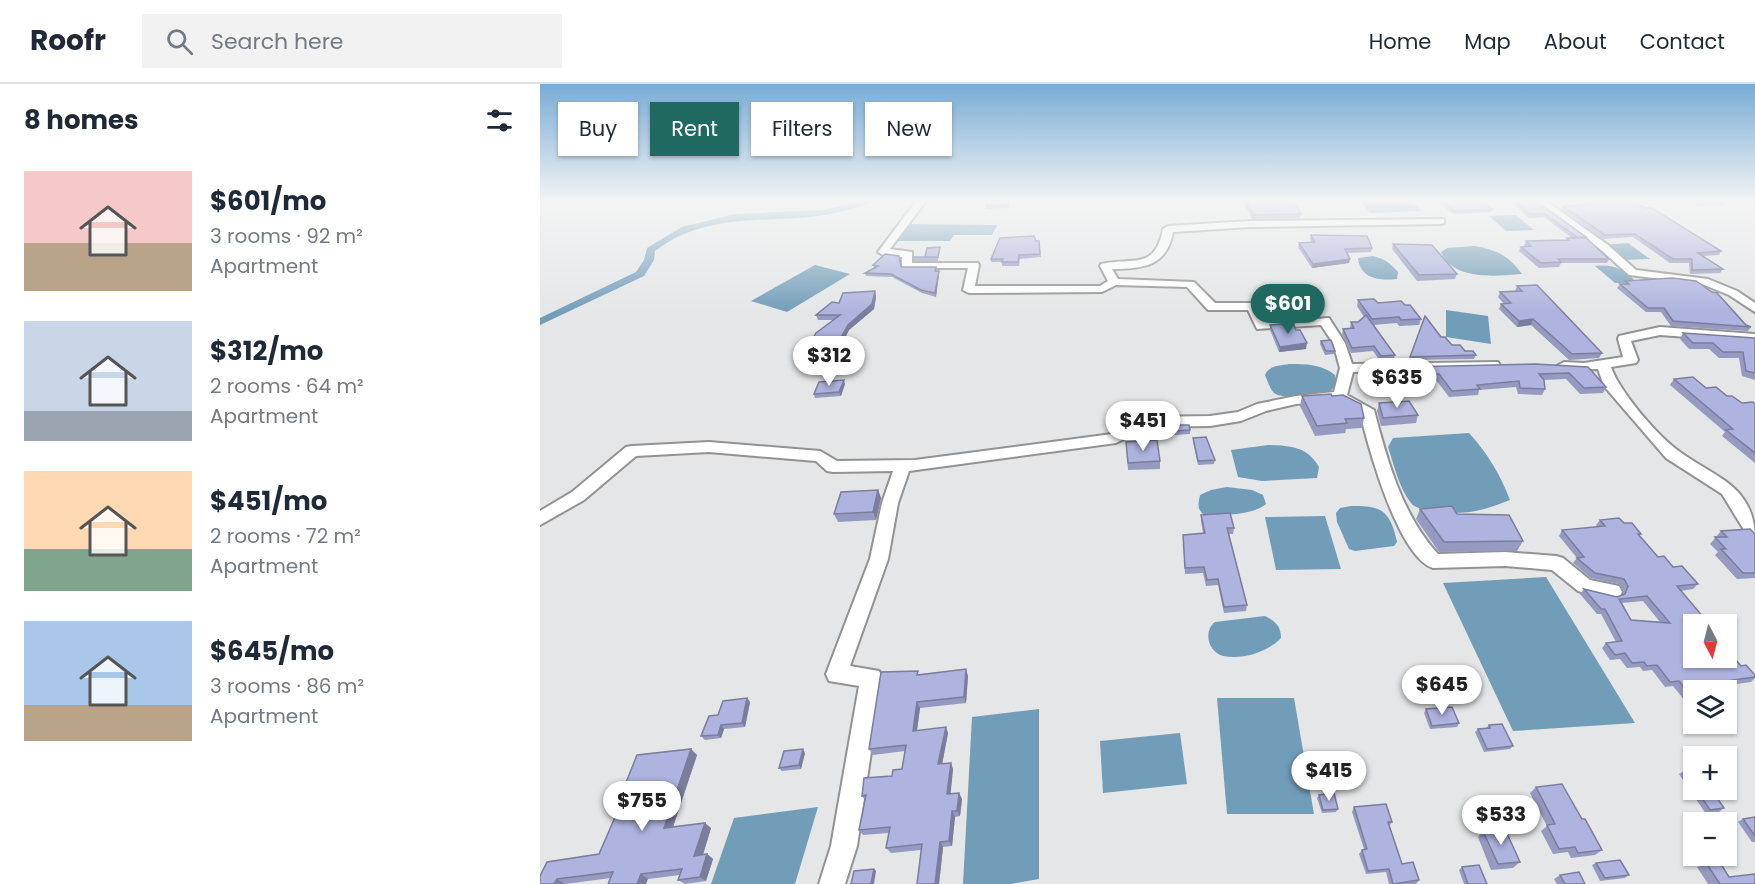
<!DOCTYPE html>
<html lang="en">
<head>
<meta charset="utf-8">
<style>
	body { margin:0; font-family:Poppins,sans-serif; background:#f2f2f3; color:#1f2937; height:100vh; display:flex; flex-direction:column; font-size:22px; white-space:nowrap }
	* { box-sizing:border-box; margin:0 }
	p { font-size:20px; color:#747a83 }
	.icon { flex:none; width:33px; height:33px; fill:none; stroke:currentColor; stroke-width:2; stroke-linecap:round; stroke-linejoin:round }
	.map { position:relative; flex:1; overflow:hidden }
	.panel { display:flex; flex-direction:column; background:#fff; width:540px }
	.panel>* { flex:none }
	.top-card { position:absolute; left:18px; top:18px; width:570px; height:54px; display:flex; gap:12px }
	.needle { width:39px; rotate:173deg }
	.controls { position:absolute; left:1143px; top:530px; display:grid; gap:12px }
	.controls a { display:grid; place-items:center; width:54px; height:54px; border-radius:0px; background:#fff; box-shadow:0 2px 4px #0004; font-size:30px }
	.price { position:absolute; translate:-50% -51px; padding:0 14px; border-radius:21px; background:#fff; color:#222; font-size:20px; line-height:39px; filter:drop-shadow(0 2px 3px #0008) }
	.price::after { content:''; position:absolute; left:50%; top:36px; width:18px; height:14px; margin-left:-9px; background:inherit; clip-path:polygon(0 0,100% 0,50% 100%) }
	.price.on { background:#206960; color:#fff }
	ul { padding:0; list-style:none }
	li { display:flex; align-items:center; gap:18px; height:150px; padding:0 24px }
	li span { display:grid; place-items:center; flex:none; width:168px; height:120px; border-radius:0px; color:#555 }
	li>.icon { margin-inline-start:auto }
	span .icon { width:72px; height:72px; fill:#fffc; stroke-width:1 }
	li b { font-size:26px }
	h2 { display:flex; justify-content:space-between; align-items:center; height:72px; padding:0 24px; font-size:26px }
	.pill { padding:0 21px; border-radius:0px; background:#fff; box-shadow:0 2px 4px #0004; font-size:21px; line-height:54px }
	.pill.on { background:#206960; color:#fff }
	header { display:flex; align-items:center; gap:36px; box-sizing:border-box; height:84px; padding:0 30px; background:#fff; border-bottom:2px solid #e0e1e3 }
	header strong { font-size:28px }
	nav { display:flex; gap:33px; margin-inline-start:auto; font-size:21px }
	.search { width:420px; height:54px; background:#f2f2f3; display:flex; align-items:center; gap:15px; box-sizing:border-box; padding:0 21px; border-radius:0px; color:#747a83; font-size:22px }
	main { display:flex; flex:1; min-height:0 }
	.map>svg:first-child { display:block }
	.water { fill:#719db9 }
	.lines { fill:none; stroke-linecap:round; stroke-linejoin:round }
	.canal { fill:#719db9; fill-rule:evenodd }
	.minor-casing { stroke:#929293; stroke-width:4 }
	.minor { fill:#fff; fill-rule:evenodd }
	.wall { fill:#969ac0; fill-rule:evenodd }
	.shaded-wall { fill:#7a7d9c }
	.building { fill:#aeb3df; stroke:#7a7d9c; stroke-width:1.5; fill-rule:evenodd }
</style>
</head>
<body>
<header>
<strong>Roofr</strong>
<div class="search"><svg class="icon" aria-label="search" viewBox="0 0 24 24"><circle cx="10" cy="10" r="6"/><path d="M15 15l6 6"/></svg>Search here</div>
<nav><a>Home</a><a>Map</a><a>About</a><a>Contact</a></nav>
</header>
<main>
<section class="panel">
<h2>8 homes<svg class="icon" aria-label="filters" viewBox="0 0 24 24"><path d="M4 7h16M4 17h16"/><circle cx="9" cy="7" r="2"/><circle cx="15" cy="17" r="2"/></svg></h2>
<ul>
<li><span style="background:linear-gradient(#f6c9c9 60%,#b9a48a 0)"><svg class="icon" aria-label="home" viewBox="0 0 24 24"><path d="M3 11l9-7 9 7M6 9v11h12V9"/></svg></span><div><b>$601/mo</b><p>3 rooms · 92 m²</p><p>Apartment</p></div></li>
<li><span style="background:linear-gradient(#c9d6e8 75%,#9aa5b1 0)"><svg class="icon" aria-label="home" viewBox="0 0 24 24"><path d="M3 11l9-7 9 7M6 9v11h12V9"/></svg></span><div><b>$312/mo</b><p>2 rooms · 64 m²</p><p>Apartment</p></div></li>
<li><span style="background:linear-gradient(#ffd9b3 65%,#7fa58c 0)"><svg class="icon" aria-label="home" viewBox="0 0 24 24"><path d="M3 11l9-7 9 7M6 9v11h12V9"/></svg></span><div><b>$451/mo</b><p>2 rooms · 72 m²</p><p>Apartment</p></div></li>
<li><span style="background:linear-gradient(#a9c7e8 70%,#b9a48a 0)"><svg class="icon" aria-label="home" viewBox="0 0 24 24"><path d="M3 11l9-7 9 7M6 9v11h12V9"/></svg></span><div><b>$645/mo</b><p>3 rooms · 86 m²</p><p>Apartment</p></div></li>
</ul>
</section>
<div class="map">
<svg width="1215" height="800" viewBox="0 0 1215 800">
	<rect width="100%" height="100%" fill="#e5e6e7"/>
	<g class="water">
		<path d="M821,117H872L881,127L830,129Z"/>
		<path d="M976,131L994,146L966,147L949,132Z"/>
		<path d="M367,140L457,141L452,151H414L410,157H356Z"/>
		<path d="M1088,159L1110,175L1083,176L1062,161Z"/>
		<path d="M934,162C957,166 968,171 982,190C957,192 913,197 901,168L907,164Z"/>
		<path d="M833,172C845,175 850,179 858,188L857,195C840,197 820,195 818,174Z"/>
		<path d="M275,181L310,190L247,228L211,217Z"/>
		<path d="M1055,182C1074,180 1084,185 1097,199H1075Z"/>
		<path d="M906,226L948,232L951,260L906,253Z"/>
		<path d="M749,280C767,280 781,280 795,291L797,299L789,309C777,310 742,316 734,309C730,305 727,296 725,291C729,281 740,282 749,280Z"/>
		<path d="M929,349C948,370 960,390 970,416C957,421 944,426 930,428C918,430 878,429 871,419C859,404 854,381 848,363L853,354Z"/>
		<path d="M728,361C750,362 767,362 779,383L777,394L722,397L698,393L691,366Z"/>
		<path d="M687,403L712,406L723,411L726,420C711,432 683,431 664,431C657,425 658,420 660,411L671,406Z"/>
		<path d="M811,422C842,421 850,427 857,458L854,462L815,467L809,465L797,438L796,429L800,424Z"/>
		<path d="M785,432L801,485L736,486L725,433Z"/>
		<path d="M1006,493L1095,639L973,647L903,499Z"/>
		<path d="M725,532C735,537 741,542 741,554C728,568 703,576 683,572C668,568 663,547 675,538Z"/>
		<path d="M677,614H754L774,730H687Z"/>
		<path d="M499,625V795L471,800H423L432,633Z"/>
		<path d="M640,649L647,700L563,709L560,657Z"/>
		<path d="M278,723L255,800H171L194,734Z"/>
	</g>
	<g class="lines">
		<path class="canal" d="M320,117H333C325,122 312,124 303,127C237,144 175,122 115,167L114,176L104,192L0,241V234L96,188L104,176L107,164L142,143L195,130L284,126Z"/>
		<g class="minor-casing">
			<g id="minor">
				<path d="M376,117H386L350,165L372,168V179H438L439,181L435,202H560L568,197L560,182L561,180C592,173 615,187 623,145L628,142L710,137L904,135V139L901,140L710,143L633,148C627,182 603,185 572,185L578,195L654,198L675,219H717L726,238L789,234L805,259L812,280L958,278L960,281L958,284L953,285L813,288L807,311L834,326C847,376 862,431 898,470L965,468L1016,472L1023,474L1050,496L1079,502L1082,508L1079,514L1072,516L1038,507L1012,486L965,482L893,484C858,473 828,362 820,328L797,317L756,320L726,327L701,337L670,342L607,343L576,359L369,387L358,419L348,475L310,582L339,587L342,594L317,762L305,800H279L291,762L319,602L289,597L286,590L330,475L342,419L353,387L293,388L287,387L276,377L169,368L96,372L44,416L0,441V427L32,408L86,363L92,362L169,358L280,367L297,377L375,376L572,350L604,333L670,332L698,328L717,320L756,312L794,308L800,284L793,259L781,241L717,245L708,226H668L647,203L576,201L562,208L429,209L423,206L428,184H362V173L343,171L338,168Z"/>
				<path d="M995,117H1006L1068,161L1096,186L1168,195L1197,207L1215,219V228L1189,211L1162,200L1089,191L1060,165Z"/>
				<path d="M1120,243L1215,250V258L1120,251L1091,257L1098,276L1096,279L1071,283C1079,307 1118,353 1140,368C1176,394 1215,402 1215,456L1209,454L1182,410L1126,374L1064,302L1058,285L1024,286L1017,282L1024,278L1044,279L1083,273L1078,255L1079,252Z"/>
			</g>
		</g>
		<use href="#minor" class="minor"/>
	</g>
	<g class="wall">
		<path d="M447,117H469V124L446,125Z"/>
		<path d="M704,117H754L761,130L760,134L712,135L704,119Z"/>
		<path d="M897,117H942L952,125L951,128L913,130Z"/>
		<path d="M970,117H996L1046,153L1045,154L1069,175L1067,179H1021L1019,183L999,184L979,167L981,163H985L984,162L986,157L1026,156L1027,154H1032L1004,133L989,134Z"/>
		<path d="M1040,117H1092L1104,124L1181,167L1179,171L1163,172L1183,185L1180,189L1150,190L1149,179H1130L1093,153L1063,155L1021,125L1023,122L1046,121Z"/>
		<path d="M1150,117H1186L1184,121L1158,122Z"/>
		<path d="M771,151L832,164L831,168L807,169L809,179L772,184L758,163L759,159L772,158L770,155Z"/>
		<path d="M496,157H499L501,173L480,175L479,182H462V178H451V175Z"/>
		<path d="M853,160L917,190L915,195L877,197L852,165Z"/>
		<path d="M400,166L398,177H374L373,173H385Z"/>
		<path d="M333,181L361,183L397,187L399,190L396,213L382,209L352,193L326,192L325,189L334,184Z"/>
		<path d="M1085,197L1206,241L1211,243L1208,247L1131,242L1121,228H1106L1077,204L1080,200H1083Z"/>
		<path d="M977,202L1062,269L1059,274L1029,276L991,241L977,243L959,225L961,220H964L958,213L960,208L975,207Z"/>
		<path d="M335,207L336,213L334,225L309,246L297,270H269L267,265L293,236H278L276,231L299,219Z"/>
		<path d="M721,214L747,227L746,234L727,236L720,221Z"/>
		<path d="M818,216L865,221L881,235L879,241L859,242L857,239L834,241L855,271L853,277H840L833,267L811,269L802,250L803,245L810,244L811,238H818L824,233L817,222Z"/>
		<path d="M885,232L901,253L912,261L936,271L934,275L869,276Z"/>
		<path d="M730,241L766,265L739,268L730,246Z"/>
		<path d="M1143,249L1215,254V296L1202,292L1199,274H1179L1169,265H1149L1140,255Z"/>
		<path d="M781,257L795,267L794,270L785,271L780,260Z"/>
		<path d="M850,283L865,285L1048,283L1066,303L1063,309L1040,310L1026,295L1004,296L1005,305L1002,311L978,310L976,303L939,306L938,311L909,313L896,296L854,299L848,289Z"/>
		<path d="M1134,295L1166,304L1202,319L1215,320V379L1182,352L1185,348L1130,301Z"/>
		<path d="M305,300L301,312L275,314L274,310Z"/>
		<path d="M762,312H792L824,334L822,344L806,345L805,349L775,352L760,322Z"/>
		<path d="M839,319L878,331L876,339L841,342L837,327Z"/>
		<path d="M620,341L650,346V350L621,352Z"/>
		<path d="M653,354L675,376L674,380L658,381L653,357Z"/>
		<path d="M586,358L620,377V385L588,386Z"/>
		<path d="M338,406L341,414L336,436L298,438L294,430Z"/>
		<path d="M880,425L917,430L983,457L977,467L899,468L876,435Z"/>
		<path d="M661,431L694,444L693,450H689L707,521L706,527L684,529L678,501L666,502L663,489L645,490L643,451L663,449L661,437Z"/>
		<path d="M1060,436L1084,439L1101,450L1099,452L1118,473L1158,500L1153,505L1141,507L1154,540L1201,582L1215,591V594L1211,598L1154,606V628L1133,602L1125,603L1112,586L1103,587L1100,583L1087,584L1080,575L1070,576L1062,564L1066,559L1076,558L1061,530H1057L1040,510L1044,505L1077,513L1083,511L1084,507L1079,500L1051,494L1033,479L1037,474L1019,452L1022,446L1057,443L1056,441ZM1103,517L1120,538L1091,536L1082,519Z"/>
		<path d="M1181,447L1215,450V494L1197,495L1175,471L1178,468L1170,460Z"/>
		<path d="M380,590L428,592L426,619L380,624L377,646L408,649L402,680L413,685L410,710L419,709L422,715L420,732L415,733L412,762L403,763L399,800H377L381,766L351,769L346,764L349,749L323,751L319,746L325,716L322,712L362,685L365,667L333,671L329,665Z"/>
		<path d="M207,614L210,618L205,643L184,645L181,654L165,656L161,652L178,631Z"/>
		<path d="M886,625L919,639L917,643L890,645L884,629Z"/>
		<path d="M949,641L973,662L970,665L944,668L935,648L938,645L946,644Z"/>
		<path d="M265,669L261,685L242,687L239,684Z"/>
		<path d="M157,671L133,743L171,744L163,771L167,770L173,775L166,797L145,800L138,796L140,791L108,795L71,794L25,800H0L59,770L107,727L114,708L90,711L83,706Z"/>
		<path d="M1154,686V705H1171L1184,724L1179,728L1166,730L1139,690L1144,687Z"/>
		<path d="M996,703L1042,735L1062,766L1055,771L1031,774L1028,768L1013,770L1001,747L1007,742L990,709Z"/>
		<path d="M779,711L798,725L796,728L782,729L777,714Z"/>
		<path d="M814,723L852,738L849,742L862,780L879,796L876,800H849L846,788L826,790L819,770L822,766L824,765L812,728Z"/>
		<path d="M1215,733V758H1212L1198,738L1203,735Z"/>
		<path d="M943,747L980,778L973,784L951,786L938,753Z"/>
		<path d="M1056,779L1089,791L1085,794L1060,797L1052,781Z"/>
		<path d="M1166,779L1189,793L1215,800H1168L1157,783Z"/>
		<path d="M922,783L947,800H924L919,786Z"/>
		<path d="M1020,791L1045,800H1017L1014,795Z"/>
	</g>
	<g class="shaded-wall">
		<path d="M810,175L809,179L772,184L773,180Z"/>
		<path d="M399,187V190L396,213L395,209Z"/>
		<path d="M335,207L336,213L334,225L309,246L297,270L295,264L308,241Z"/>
		<path d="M993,235L991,241L977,243L979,237Z"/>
		<path d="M767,259L766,265L739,268L740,263Z"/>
		<path d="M304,296L305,300L301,312L299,308Z"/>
		<path d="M338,406L341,414L336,436L333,428Z"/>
		<path d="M426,585L428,592L426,619L424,613Z"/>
		<path d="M207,614L210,618L205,643L202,639Z"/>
		<path d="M377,618L380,624L376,653L373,647Z"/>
		<path d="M181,641L184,645L181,654L178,651Z"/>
		<path d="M406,643L408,649L401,686L398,680Z"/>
		<path d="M151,665L157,671L131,749L124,744Z"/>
		<path d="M263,665L265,669L261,685L259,681Z"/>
		<path d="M411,679L413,685L410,716L407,710Z"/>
		<path d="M419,709L422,715L420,732L417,727Z"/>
		<path d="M412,727L415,733L412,762L409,757Z"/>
		<path d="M165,739L171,744L161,777L154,772Z"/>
		<path d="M400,758L403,763L399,800H395Z"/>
		<path d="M167,770L173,775L166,797L160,793Z"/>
		<path d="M334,785L336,787L334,800H331Z"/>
		<path d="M101,790L108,795L106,800H97Z"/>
		<path d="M17,795L25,800H14Z"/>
	</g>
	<g class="building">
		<path d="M447,117H469L468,121L446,122Z"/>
		<path d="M706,117H754L761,130L713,131Z"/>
		<path d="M902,117H942L952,125L914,127Z"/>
		<path d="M975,117H996L1046,153H1037L1005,130H990Z"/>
		<path d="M1047,117H1092L1104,124H1112L1181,167L1158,169L1183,185L1152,186V175H1133L1095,150L1065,151L1023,122L1053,120Z"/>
		<path d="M1158,117H1186L1161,118Z"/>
		<path d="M771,151L827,152L832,164L805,165L810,175L773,180L759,159L775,158Z"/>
		<path d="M494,152L496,157H499L500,170L479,171L478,178H462L463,175H451L460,154Z"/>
		<path d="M1027,154H1046L1069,175H1018L1021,178L1001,179L981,163L991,162L986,157L1029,156Z"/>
		<path d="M853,160L892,161L917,190L879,191Z"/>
		<path d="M400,163L398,173H373H385L387,164Z"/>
		<path d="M345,170L359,172L361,183H396L395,187H399L395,209L381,206L351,190L325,189L338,182L333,181Z"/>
		<path d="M1132,194L1156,197L1172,208L1177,209L1206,241L1211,243L1133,237L1124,224H1108L1080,200H1089L1085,197Z"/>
		<path d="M997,201L1062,269L1032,270L993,235L979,237L961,220L971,219L960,208L982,207L977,202Z"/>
		<path d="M335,207L332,220L308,241L295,264L267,265L276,249L300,231H276L292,218L299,219L303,209Z"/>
		<path d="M740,213L747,227L728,228L721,214Z"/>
		<path d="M834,215L838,219L861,217L865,221H870L881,235L861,236L859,233L832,235L818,216Z"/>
		<path d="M826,231L855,271L841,272L834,262L812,264L803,245L814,244L811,238H818Z"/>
		<path d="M885,232L901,253H905L912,261H920L925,267H933L936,271L870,273Z"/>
		<path d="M753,239L756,246H760L767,259L740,263L730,241Z"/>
		<path d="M1143,249L1215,254V289L1206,287L1203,268H1183L1173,259H1153Z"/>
		<path d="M791,256L795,267H786L781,257Z"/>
		<path d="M995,280L1048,283L1066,303L1044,304L1029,289L999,290L1004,296L1005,305L980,304L979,297L937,301L940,305L912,307L899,290L856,293L850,283H863L865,285L866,283Z"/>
		<path d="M1153,293L1166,304L1176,303L1187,312H1192L1202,319L1213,318L1215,320V369L1186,346L1193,345L1134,295Z"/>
		<path d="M304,296L299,308L274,310L279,298Z"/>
		<path d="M791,310L792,312L803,311L821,320L824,334L805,335L807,339L777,342L762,312Z"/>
		<path d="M869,317L878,331L843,334L839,319Z"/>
		<path d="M620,341H649L650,346L621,348Z"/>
		<path d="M666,353L675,376L658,377L653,354Z"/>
		<path d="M617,356L620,377L588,379L586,358Z"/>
		<path d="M338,406L333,428L294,430L301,408Z"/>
		<path d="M912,422L917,430L969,431L983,457L904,458L880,425Z"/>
		<path d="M690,429L694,444H687L707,521L684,523L678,495L667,496L664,483L645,484L643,451L665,449L661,431Z"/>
		<path d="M1079,434L1084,439H1092L1101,450H1098L1118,473L1124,472L1133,483L1142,482L1158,500L1137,502L1164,534L1168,533L1173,540H1154V573H1186V564L1201,582L1206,581L1215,591V593L1158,601L1163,606H1154V616L1139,597L1130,598L1117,581L1107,582L1104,578L1092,579L1085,569L1075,571L1066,559L1082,557L1065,525H1061L1044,505L1077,513L1085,510L1088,502L1084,495L1055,489L1037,474L1044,473L1022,446L1065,442L1060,436ZM1107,512L1130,539L1091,536L1079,515Z"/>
		<path d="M1210,445L1215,450V489H1203L1181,465H1186L1175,453H1187L1181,447Z"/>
		<path d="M426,585L424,613L377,618L373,647L406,643L398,680L411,679L407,710L419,709L417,727H412L409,757L400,758L395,800H377L382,760L346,764L350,743L319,746L326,711L322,712L324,694L352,692L353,686L362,685L366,661L329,665L341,588L378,587L377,591Z"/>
		<path d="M207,614L202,639L181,641L178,651L161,652L169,632L178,631L183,617Z"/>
		<path d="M912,623L919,639L892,642L886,625Z"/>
		<path d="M962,640L973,662L947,665L938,645L950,644L949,641Z"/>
		<path d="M151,665L124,744L165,739L154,772L167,770L160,793L138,796L142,785L101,790L97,800H68L73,788L17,795L14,800H0V792L7,778L59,770L76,731L107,727L117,702L83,706L97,671Z"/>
		<path d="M263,665L259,681L239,684L244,667Z"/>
		<path d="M1154,686V701L1144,687Z"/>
		<path d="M1022,700L1042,735H1045L1062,766L1038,769L1035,763L1019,765L1007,741L1015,740L996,703Z"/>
		<path d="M1156,705H1171L1184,724L1170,726Z"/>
		<path d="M794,709L798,725L783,726L779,711Z"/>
		<path d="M846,720L852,738H848L862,780L873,778L879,796L853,800L849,785L828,787L822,766L827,765L814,723Z"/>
		<path d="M1215,733V752L1203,735Z"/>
		<path d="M965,745L980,778L958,780L943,747Z"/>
		<path d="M1080,776L1089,791L1065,794L1056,779Z"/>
		<path d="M1179,777L1189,793L1215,790V800H1180L1166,779Z"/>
		<path d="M939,781L947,800H928L922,783Z"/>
		<path d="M334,785L331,800H311L314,787Z"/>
		<path d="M1039,788L1045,800H1025L1020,791Z"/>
	</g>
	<linearGradient id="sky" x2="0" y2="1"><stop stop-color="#78abd5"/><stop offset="0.51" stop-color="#f3f4f4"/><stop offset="1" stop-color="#f3f4f4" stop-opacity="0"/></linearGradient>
	<rect width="1215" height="229" fill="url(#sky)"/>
</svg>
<div class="controls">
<a><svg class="needle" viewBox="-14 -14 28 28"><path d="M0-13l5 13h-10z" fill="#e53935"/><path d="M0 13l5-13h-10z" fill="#747a83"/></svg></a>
<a><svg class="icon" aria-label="layers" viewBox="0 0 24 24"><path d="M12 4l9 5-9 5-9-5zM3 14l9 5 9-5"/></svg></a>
<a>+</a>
<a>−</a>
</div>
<b class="price on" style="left:748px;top:251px">$601</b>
<b class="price" style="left:289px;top:303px">$312</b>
<b class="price" style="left:857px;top:325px">$635</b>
<b class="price" style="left:603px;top:368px">$451</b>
<b class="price" style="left:902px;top:632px">$645</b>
<b class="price" style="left:789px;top:718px">$415</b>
<b class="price" style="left:102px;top:748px">$755</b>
<b class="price" style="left:961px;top:762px">$533</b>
<div class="top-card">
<a class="pill">Buy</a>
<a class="pill on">Rent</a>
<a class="pill">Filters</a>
<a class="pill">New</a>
</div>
</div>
</main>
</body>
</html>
